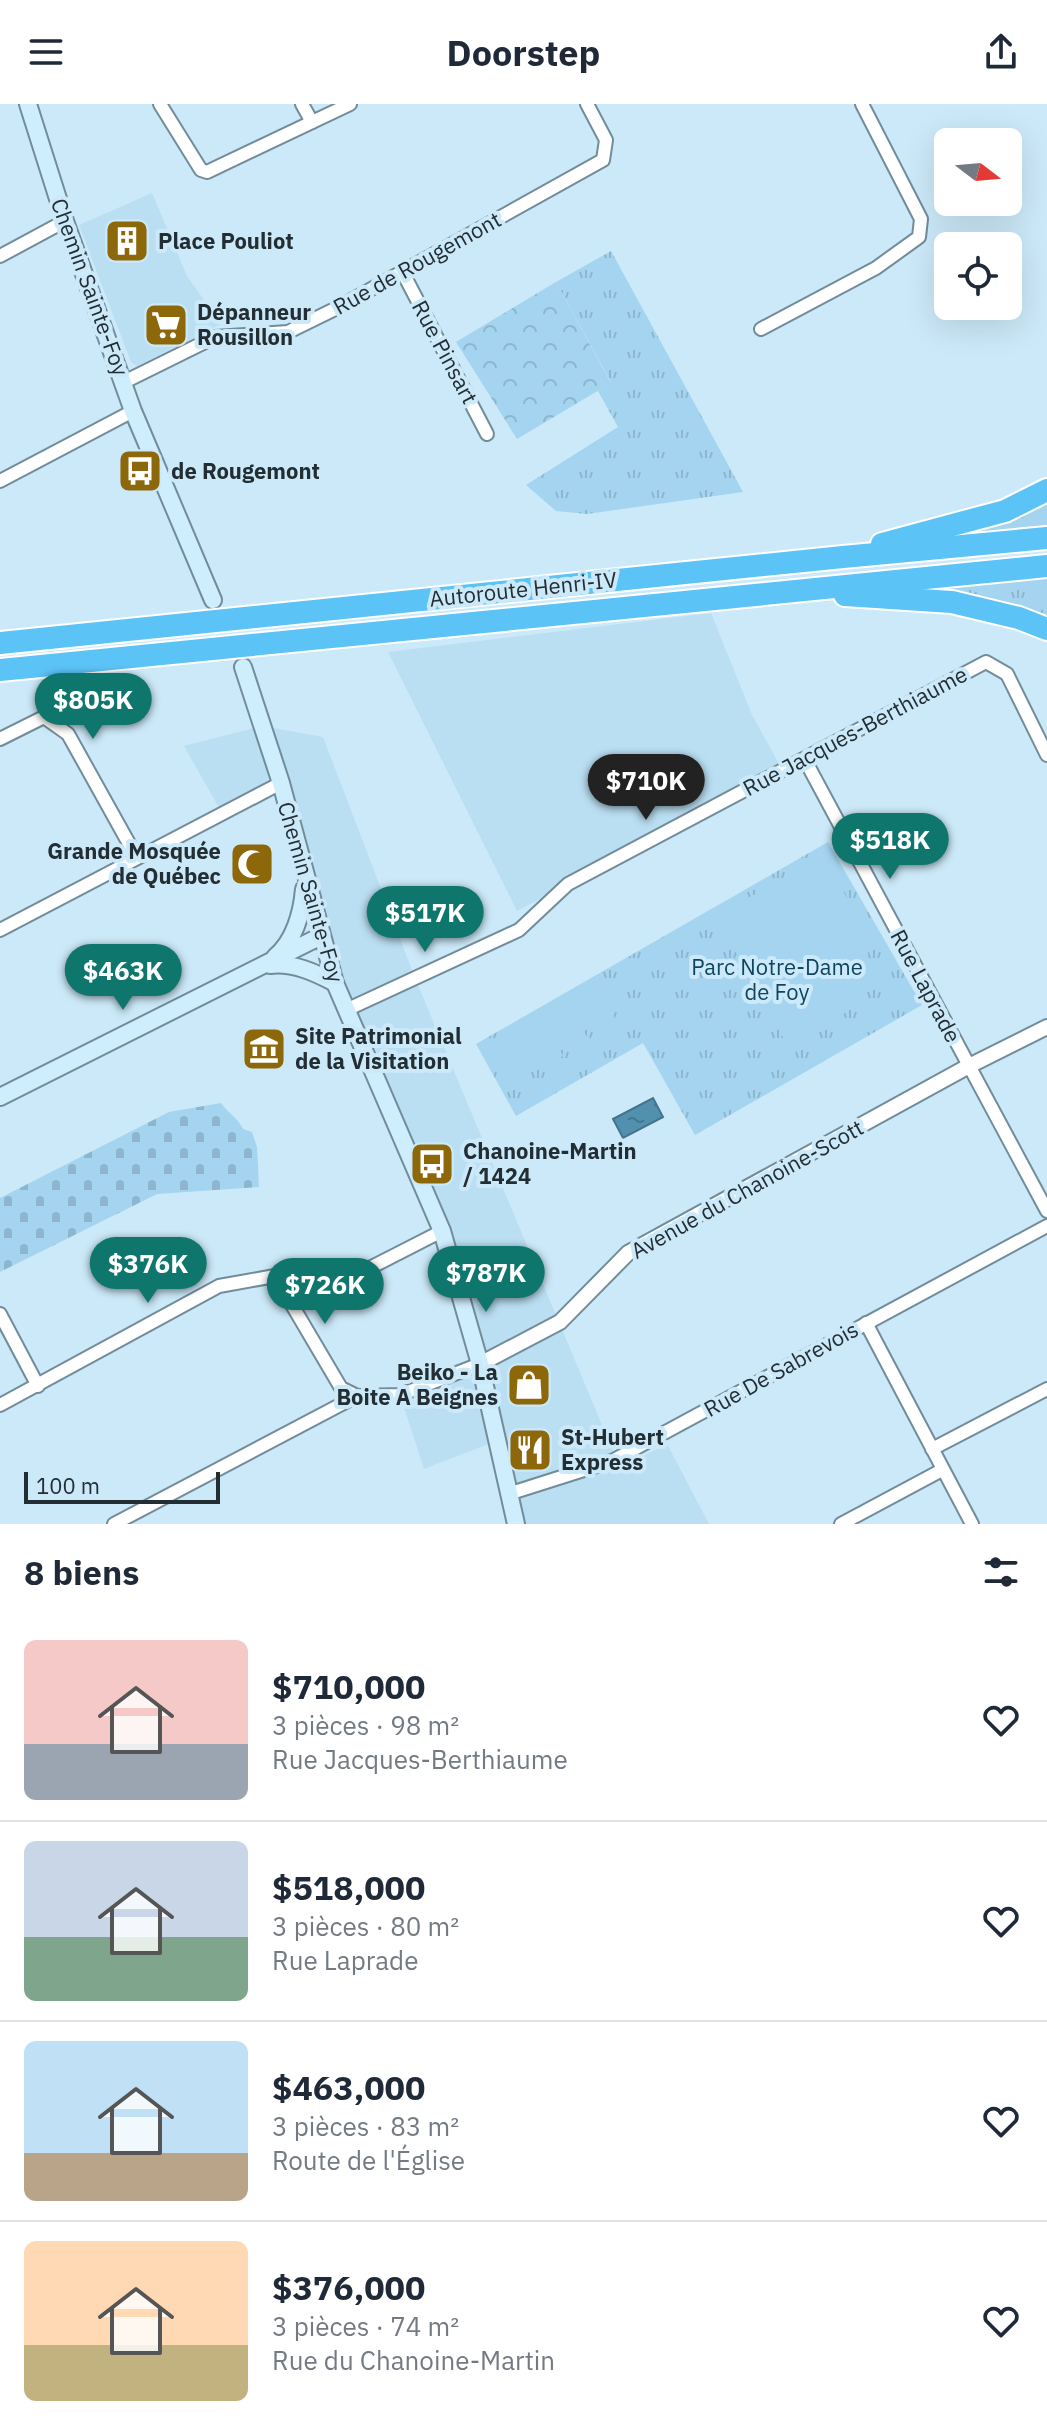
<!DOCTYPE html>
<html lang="fr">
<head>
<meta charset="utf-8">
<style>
	body { margin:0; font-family:"IBM Plex Sans",sans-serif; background:#f2f2f3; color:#1f2937; height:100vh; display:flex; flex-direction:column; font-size:30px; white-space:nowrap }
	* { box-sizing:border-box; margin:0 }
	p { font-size:26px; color:#747a83 }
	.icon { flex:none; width:44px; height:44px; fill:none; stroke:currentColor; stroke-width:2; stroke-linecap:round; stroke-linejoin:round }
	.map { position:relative; height:1420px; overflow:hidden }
	.drawer { display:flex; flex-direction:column; background:#fff; flex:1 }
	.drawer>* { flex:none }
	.needle { width:52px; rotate:106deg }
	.controls { position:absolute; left:934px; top:24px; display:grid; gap:16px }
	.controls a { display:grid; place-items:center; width:88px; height:88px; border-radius:12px; background:#fff; box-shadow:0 8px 32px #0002; font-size:40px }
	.scale { position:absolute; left:24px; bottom:20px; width:196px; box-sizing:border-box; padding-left:8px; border:4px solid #232e34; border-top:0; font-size:22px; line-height:28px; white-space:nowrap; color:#232e34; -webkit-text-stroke:6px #cce9f9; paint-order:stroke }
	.price { position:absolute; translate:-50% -68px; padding:0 18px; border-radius:28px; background:#0f766e; color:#fff; font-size:26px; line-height:52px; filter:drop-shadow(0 2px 4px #0008) }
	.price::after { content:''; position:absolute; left:50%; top:48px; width:24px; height:18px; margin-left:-12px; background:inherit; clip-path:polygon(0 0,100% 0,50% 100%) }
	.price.selected { background:#222; color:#fff }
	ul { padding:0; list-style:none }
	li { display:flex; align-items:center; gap:24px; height:200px; padding:0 24px }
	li+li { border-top:2px solid #e0e1e3 }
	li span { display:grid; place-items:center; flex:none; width:224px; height:160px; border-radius:12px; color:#555 }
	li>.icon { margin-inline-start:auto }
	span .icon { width:96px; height:96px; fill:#fffc; stroke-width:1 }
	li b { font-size:34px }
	h2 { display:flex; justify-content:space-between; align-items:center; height:96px; padding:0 24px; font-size:34px }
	header { display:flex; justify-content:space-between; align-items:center; height:104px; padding:0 24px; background:#fff; font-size:36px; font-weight:800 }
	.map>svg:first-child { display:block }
	.built { fill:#badef2 }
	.grass { fill:url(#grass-tufts) }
	.forest { fill:url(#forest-crowns) }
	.cemetery { fill:url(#cemetery-stones) }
	.pitch { fill:#a4d4ef }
	.water { fill:url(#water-ripples); stroke:#44738b; stroke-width:2 }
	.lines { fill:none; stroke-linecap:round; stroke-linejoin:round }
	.minor-casing { stroke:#728c9a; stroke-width:16 }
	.tertiary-casing { stroke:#728c9a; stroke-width:18 }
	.secondary-casing { stroke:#728c9a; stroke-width:20 }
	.motorway-casing { stroke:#fff; stroke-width:26 }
	.minor { stroke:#fff; stroke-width:12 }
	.tertiary { stroke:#fff; stroke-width:14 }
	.secondary { stroke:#ceedfd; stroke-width:16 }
	.motorway { stroke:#5cc3f7; stroke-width:22 }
	.labels { text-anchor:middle; stroke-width:8; stroke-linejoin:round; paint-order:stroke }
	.poi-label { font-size:22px; font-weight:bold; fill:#232e34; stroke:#cce9f9; text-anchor:start }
	.street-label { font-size:22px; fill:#232e34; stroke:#cce9f9 }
	.park-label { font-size:22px; fill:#10445c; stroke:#cce9f9 }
</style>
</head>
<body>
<header><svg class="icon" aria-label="menu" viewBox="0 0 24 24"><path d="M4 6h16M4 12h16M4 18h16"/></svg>Doorstep<svg class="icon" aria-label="share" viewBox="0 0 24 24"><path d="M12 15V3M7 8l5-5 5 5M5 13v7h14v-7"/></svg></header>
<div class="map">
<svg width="1047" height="1420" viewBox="0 0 1047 1420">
	<defs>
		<pattern id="grass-tufts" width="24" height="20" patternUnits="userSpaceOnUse" patternTransform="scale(2)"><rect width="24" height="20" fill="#a4d4ef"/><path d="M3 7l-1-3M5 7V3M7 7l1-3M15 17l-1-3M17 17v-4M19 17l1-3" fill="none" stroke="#8db6ce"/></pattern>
		<pattern id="forest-crowns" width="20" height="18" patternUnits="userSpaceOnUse" patternTransform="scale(2)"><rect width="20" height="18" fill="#a4d4ef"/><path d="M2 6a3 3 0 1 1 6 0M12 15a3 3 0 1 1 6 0" fill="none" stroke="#8db6ce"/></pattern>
		<pattern id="cemetery-stones" width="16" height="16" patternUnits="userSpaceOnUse" patternTransform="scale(2)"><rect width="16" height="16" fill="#a4d4ef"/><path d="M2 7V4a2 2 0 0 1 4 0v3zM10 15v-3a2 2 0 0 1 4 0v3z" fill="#8db6ce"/></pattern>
		<pattern id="water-ripples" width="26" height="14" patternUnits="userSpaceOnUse" patternTransform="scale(2)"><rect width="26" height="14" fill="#5290b0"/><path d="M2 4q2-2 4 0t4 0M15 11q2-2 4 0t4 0" fill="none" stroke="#447690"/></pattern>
	</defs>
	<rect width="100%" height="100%" fill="#cce9f9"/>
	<g class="built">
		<path d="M152,89L187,172L221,220L137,262L131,258L79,121Z"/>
		<path d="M711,509L752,611L783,667L517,807L388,548Z"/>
		<path d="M262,622L323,633L415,874L620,1364L667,1340L709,1420H516L496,1337L424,1365L400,1291L479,1259L442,1128L346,906L281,679L222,709L184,642Z"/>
	</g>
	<g class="grass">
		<path d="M611,147L743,388L587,410L556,407L526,381L618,323L598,287L611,278L556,178Z"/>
		<path d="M1047,394V421L943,432Z"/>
		<path d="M1047,472V519L914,485Z"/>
		<path d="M828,738L922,901L695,1031L643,939L516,1012L476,940Z"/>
	</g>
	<path class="forest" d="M556,178L611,279L517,335L456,238Z"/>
	<path class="cemetery" d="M221,999C228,1009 239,1015 243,1025L252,1028L257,1043L259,1083L157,1090L0,1168V1094L169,1008Z"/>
	<g class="pitch">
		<path d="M825,752L867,833L869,865L847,908L786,939L719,817L722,808Z"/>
		<path d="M596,879L618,920L598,930L577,889Z"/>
		<path d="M568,896L589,937L570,947L549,906Z"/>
		<path d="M542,911L563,952L544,962L523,921Z"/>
		<path d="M516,923L538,964L519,975L497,934Z"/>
	</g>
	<path class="water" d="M653,994L663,1013L623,1034L613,1015Z"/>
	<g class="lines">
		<g class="minor-casing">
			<g id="minor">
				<path d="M160,0L201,66L207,68L350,0"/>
				<path d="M302,0L312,18"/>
				<path d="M0,152L65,117"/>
				<path d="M402,167L487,330"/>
				<path d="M761,225L876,164L919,133L921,115L862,0"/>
				<path d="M124,278L215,233L288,228L339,203L603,56L606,36L587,0"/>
				<path d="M0,377L133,307"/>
				<path d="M0,635L44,613L68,630L137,754"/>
				<path d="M805,656L1047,1107"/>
				<path d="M0,826L281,679"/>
				<path d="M346,906L519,826L568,780L986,558L1007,570L1047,651"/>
				<path d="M275,1172L341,1284L357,1292"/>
				<path d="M0,1210L38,1282"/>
				<path d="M866,1219L972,1420"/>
				<path d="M0,1301L219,1182L275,1172L350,1174L442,1127"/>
				<path d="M932,1345L1047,1285"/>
				<path d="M508,1390L612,1357L1047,1122"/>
				<path d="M114,1420L357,1292L400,1291L480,1260"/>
				<path d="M841,1420L942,1366"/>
			</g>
		</g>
		<g class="tertiary-casing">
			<path id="tertiary" d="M480,1260L560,1218L628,1149L967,963L1047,923"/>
		</g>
		<g class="secondary-casing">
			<g id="secondary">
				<path d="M28,0L65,117L133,307L213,496"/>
				<path d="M243,563L281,679L335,879L442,1127L480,1260L516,1420"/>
				<path d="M275,853C294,838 302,809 304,785"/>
				<path d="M270,861C293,858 316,869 335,879"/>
				<path d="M0,993L321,832"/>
			</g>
		</g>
		<g class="motorway-casing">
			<g id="motorway">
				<path d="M882,440L1005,407L1047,386"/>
				<path d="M845,491L952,498L1019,514L1047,525"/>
				<path d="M0,539L843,453L1047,434"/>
				<path d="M0,566L1047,462"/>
			</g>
		</g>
		<use href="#minor" class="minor"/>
		<use href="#tertiary" class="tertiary"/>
		<use href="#secondary" class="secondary"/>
		<use href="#motorway" class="motorway"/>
	</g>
	<defs>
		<g id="building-square" transform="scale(2.3)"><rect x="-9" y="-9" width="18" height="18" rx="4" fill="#8d680a" stroke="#cce9f9"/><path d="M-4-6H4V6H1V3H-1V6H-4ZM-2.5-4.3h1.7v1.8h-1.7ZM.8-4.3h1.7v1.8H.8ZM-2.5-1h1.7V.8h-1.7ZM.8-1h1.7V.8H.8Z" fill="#fff"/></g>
		<g id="supermarket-square" transform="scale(2.3)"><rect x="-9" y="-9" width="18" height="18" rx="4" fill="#8d680a" stroke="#cce9f9"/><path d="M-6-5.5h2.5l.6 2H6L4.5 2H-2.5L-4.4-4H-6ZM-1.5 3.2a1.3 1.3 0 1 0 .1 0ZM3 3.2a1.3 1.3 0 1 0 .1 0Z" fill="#fff"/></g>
		<g id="bus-square" transform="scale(2.3)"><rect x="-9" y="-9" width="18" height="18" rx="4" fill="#8d680a" stroke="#cce9f9"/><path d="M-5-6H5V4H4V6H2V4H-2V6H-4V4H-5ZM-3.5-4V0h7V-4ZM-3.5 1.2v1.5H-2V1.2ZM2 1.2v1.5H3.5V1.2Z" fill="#fff"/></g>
		<g id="mosque-square" transform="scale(2.3)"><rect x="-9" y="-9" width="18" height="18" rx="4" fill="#8d680a" stroke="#cce9f9"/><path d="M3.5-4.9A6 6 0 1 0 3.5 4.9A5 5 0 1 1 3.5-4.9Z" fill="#fff"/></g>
		<g id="museum-square" transform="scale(2.3)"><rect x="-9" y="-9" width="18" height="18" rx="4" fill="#8d680a" stroke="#cce9f9"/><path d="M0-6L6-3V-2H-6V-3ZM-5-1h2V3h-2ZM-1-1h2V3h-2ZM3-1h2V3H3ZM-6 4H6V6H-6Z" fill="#fff"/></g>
		<g id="shop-square" transform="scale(2.3)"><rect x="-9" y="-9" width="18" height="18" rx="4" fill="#8d680a" stroke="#cce9f9"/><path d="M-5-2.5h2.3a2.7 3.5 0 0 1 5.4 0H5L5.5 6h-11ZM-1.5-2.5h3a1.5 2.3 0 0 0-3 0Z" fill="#fff"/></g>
		<g id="restaurant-square" transform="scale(2.3)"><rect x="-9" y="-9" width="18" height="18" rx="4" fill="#8d680a" stroke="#cce9f9"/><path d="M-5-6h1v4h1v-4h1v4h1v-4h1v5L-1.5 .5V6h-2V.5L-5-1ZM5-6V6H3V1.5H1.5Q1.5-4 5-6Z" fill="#fff"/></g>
	</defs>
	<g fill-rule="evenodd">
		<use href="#building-square" x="127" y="137"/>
		<use href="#supermarket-square" x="166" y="221"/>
		<use href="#bus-square" x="140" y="367"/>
		<use href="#mosque-square" x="252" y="760"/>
		<use href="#museum-square" x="264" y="945"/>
		<use href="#bus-square" x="432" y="1060"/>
		<use href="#shop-square" x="529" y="1281"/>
		<use href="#restaurant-square" x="530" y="1346"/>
	</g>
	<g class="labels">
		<g class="poi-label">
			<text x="158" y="145">Place Pouliot</text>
			<text x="197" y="216">Dépanneur<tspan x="197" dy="25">Rousillon</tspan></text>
			<text x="171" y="375">de Rougemont</text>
			<text x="221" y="755" text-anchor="end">Grande Mosquée<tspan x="221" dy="25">de Québec</tspan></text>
			<text x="295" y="940">Site Patrimonial<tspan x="295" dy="25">de la Visitation</tspan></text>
			<text x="463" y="1055">Chanoine-Martin<tspan x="463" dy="25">/ 1424</tspan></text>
			<text x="498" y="1276" text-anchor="end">Beiko - La<tspan x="498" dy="25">Boite A Beignes</tspan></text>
			<text x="561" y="1341">St-Hubert<tspan x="561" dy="25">Express</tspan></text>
		</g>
		<g class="street-label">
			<text transform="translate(417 159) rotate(-29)" y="8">Rue de Rougemont</text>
			<text transform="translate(90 183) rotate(70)" y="8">Chemin Sainte-Foy</text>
			<text transform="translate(445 248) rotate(62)" y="8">Rue Pinsart</text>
			<text transform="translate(523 485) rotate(-6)" y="8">Autoroute Henri-IV</text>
			<text transform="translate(855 627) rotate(-28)" y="8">Rue Jacques-Berthiaume</text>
			<text transform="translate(311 788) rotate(74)" y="8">Chemin Sainte-Foy</text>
			<text transform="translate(926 882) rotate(62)" y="8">Rue Laprade</text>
			<text transform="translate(747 1085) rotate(-29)" y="8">Avenue du Chanoine-Scott</text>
			<text transform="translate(781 1265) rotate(-29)" y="8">Rue De Sabrevois</text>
		</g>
		<g class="park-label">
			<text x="777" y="871">Parc Notre-Dame<tspan x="777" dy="25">de Foy</tspan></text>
		</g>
	</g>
</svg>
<div class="controls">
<a><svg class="needle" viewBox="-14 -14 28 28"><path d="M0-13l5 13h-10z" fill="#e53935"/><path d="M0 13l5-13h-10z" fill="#747a83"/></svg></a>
<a><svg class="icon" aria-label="locate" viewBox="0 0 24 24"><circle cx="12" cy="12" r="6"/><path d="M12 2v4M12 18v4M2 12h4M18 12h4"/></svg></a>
</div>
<div class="scale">100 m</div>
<b class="price" style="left:93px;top:637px">$805K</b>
<b class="price selected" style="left:646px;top:718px">$710K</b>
<b class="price" style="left:890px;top:777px">$518K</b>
<b class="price" style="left:425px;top:850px">$517K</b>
<b class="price" style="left:123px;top:908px">$463K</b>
<b class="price" style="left:148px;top:1201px">$376K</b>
<b class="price" style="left:486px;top:1210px">$787K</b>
<b class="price" style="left:325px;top:1222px">$726K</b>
</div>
<section class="drawer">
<h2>8 biens<svg class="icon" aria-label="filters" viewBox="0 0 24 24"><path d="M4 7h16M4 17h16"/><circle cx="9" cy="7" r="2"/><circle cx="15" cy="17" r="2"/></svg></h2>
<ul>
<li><span style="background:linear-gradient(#f6c9c9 65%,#9aa5b1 0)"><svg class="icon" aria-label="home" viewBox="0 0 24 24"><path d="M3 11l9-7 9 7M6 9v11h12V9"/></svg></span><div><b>$710,000</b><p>3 pièces · 98 m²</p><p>Rue Jacques-Berthiaume</p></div><svg class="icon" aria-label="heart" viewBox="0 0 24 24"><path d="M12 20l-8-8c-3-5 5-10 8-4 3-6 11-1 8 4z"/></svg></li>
<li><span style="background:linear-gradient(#c9d6e8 60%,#7fa58c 0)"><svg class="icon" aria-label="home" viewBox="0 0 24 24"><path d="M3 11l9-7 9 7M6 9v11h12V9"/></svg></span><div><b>$518,000</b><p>3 pièces · 80 m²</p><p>Rue Laprade</p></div><svg class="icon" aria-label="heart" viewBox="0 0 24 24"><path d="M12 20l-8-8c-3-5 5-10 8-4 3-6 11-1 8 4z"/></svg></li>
<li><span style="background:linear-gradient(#bfe0f5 70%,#b9a48a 0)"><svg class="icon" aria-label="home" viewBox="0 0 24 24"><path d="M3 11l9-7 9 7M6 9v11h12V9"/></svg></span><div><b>$463,000</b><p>3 pièces · 83 m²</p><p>Route de l'Église</p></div><svg class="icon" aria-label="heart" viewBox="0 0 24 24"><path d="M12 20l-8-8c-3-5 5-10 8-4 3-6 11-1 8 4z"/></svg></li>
<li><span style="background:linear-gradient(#ffd9b3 65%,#c2b280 0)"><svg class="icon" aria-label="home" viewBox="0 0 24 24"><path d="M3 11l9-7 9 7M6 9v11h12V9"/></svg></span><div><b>$376,000</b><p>3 pièces · 74 m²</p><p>Rue du Chanoine-Martin</p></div><svg class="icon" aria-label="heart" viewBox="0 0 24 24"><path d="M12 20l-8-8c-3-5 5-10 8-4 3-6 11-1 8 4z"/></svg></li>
</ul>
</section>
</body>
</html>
